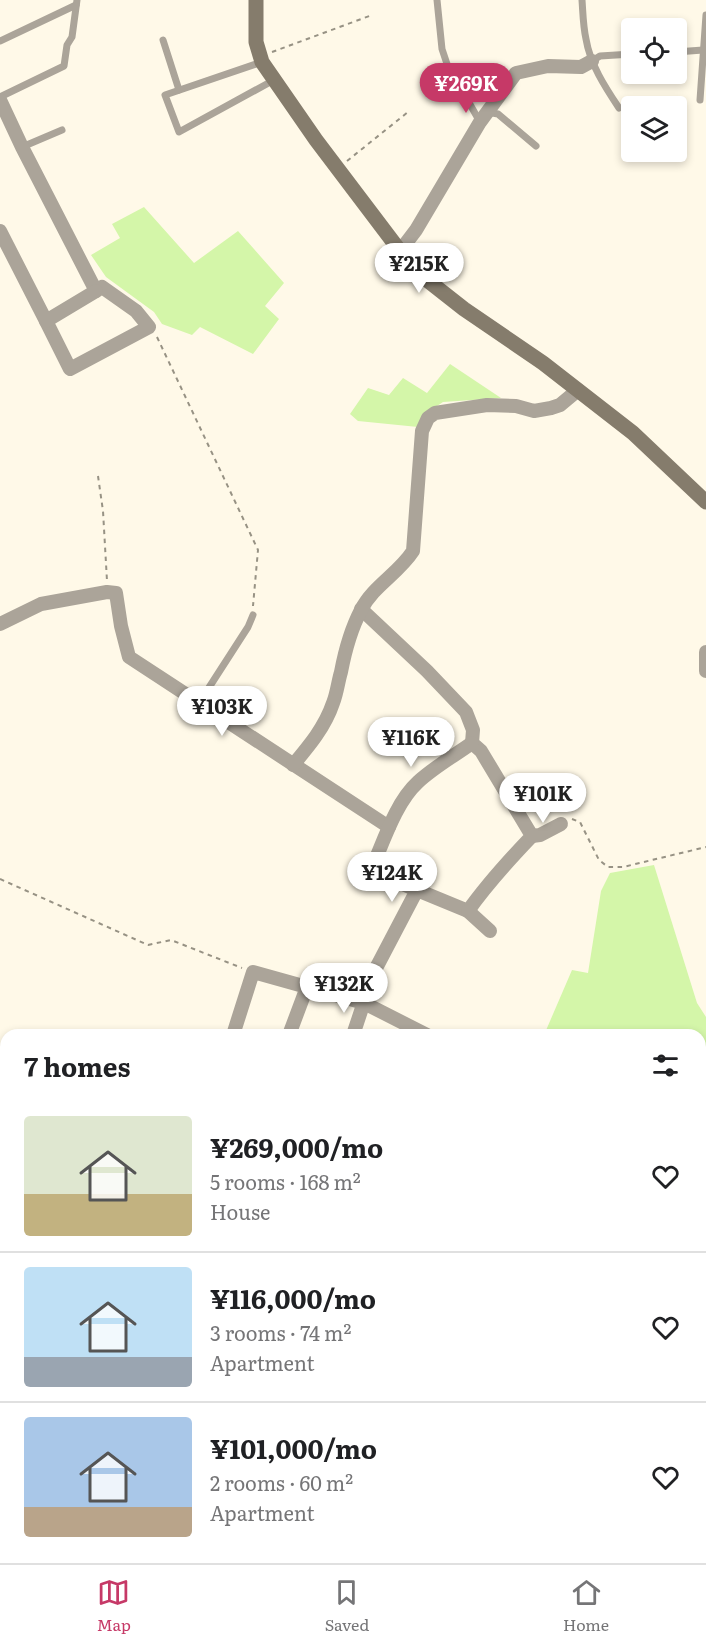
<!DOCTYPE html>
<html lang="en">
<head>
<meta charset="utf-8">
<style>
	body { margin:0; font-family:Literata,serif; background:#f6f6f6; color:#202124; height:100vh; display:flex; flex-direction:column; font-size:22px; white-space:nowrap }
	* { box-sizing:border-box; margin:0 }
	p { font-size:20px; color:#757577 }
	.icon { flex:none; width:33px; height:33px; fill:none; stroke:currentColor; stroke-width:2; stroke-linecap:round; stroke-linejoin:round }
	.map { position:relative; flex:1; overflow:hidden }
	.details { position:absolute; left:0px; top:1029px; width:706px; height:534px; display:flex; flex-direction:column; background:#fff; border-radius:18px 18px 0 0; box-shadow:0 3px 9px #0003 }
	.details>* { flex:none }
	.controls { position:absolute; left:621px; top:18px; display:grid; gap:12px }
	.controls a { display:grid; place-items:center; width:66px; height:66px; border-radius:6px; background:#fff; box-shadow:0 3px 9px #0003; font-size:30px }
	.price { position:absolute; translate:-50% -51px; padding:0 14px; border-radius:21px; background:#fff; color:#222; font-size:20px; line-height:39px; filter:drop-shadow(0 2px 3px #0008) }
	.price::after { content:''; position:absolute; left:50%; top:36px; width:18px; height:14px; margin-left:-9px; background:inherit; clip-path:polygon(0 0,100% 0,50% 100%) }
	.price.selected { background:#c63967; color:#fff }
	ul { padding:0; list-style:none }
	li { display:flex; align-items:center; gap:18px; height:150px; padding:0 24px }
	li+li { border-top:2px solid #e0e0e0 }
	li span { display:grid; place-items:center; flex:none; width:168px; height:120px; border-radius:6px; color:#555 }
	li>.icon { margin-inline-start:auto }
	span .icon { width:72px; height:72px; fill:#fffc; stroke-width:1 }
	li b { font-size:26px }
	h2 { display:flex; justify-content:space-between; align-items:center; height:72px; padding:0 24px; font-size:26px }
	.tab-bar { display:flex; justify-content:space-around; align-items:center; height:84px; border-top:2px solid #e0e0e0; background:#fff; font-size:16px; color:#757577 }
	.tab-bar a { display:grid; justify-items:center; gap:3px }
	.tab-bar .selected { color:#c63967 }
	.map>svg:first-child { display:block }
	.green { fill:#d4f6a9 }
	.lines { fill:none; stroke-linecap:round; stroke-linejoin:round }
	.path { stroke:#979284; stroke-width:2; stroke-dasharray:4.5 4.5; stroke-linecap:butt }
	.lane { stroke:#aba499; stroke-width:7 }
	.street { stroke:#aba499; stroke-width:14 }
	.secondary { stroke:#857c6c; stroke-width:15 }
	.primary { stroke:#6a5f4c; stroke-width:15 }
</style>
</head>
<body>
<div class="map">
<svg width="706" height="1563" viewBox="0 0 706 1563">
	<rect width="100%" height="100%" fill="#fff9e8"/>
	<g class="green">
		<path d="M144,207L194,263L238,231L284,283L265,306L279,319L253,354L200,327L192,335L162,324L154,312L106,277L91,255L120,238L112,224Z"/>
		<path d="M450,364L501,398L443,402L425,414L418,427L358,421L350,414L368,388L389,395L403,378L427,393Z"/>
		<path d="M654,865L697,1003L706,1017V1260L701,1262L700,1035H544L572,970L588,973L601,891L610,873Z"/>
	</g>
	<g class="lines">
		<g class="path">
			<path d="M272,52L372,15"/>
			<path d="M347,161L408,112"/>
			<path d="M157,337L258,550L253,606"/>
			<path d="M98,476L103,511L107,581"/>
			<path d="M572,819L580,822L599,860L608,867H623L706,847"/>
			<path d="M0,879L148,945L171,940L242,968"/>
			<path d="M700,1395L706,1396"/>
		</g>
		<g class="lane">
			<path d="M437,0L442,49L447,64L480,122"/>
			<path d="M582,0C583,13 583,26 586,39C590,64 605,87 619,108"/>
			<path d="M163,40L179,90"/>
			<path d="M0,41L76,5"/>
			<path d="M676,52L703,50"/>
			<path d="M592,61L600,56L632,54"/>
			<path d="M262,62L165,95L179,132L274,80"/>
			<path d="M0,97L64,66L67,45L72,37L77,0"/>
			<path d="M700,100L706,15"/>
			<path d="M487,112L498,114L536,146"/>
			<path d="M22,147L62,130"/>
			<path d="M199,703L248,627L253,615"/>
		</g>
		<g class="street">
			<path d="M0,100L22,147L96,291L102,287L136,311L149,327L70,369L46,321"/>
			<path d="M0,231L46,321L96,291"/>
			<path d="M400,251L416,230L480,122L516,73L548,66L581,67L592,61"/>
			<path d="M361,609L427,671L466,712L473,730L472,743L481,751L532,836C509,860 487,884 468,911L417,890"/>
			<path d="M0,624L41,604L107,592L116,593L121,626L129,657L389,827"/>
			<path d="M706,652V671"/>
			<path d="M293,765C309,746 325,727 333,703C337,693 338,682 341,672C345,651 351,629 361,610C373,586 398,574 413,551L422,431L428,418L435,413L487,405L516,406L534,411L551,408L560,405L578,390"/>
			<path d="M532,836L540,835L561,824"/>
			<path d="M468,911L490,931"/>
			<path d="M233,1035L253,972L364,1003L427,1035"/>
			<path d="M289,1035L307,987"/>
			<path d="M353,1035L374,972L417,890L379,874L374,863C385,837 397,801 418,782C434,767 454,756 472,743"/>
			<path d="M0,1485L6,1477"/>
			<path d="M602,1557V1563"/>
			<path d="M328,1563L330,1557"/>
		</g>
		<path class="secondary" d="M256,0V42L262,62L316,140L400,251L422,276L464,309L543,363L633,433L706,502"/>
		<g class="primary">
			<path d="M0,1205L6,1217"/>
			<path d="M700,1486H706"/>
			<path d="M118,1557L121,1563"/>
			<path d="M286,1563L303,1557"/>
		</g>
	</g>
</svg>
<div class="controls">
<a><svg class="icon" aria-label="locate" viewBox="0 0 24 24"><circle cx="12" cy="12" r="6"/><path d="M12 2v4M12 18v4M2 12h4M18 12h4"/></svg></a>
<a><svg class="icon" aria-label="layers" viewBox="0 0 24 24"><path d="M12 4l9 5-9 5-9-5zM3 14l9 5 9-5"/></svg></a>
</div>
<b class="price selected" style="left:466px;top:114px">¥269K</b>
<b class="price" style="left:419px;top:294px">¥215K</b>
<b class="price" style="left:222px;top:737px">¥103K</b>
<b class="price" style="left:411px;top:768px">¥116K</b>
<b class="price" style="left:543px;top:824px">¥101K</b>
<b class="price" style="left:392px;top:903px">¥124K</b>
<b class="price" style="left:344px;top:1014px">¥132K</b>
<section class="details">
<h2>7 homes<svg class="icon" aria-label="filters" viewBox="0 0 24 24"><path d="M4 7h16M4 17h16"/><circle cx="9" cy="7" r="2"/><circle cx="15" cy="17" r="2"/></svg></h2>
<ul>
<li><span style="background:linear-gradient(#dfe7d0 65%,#c2b280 0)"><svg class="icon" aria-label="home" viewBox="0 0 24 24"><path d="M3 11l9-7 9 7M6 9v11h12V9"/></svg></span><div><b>¥269,000/mo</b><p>5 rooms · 168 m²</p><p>House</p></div><svg class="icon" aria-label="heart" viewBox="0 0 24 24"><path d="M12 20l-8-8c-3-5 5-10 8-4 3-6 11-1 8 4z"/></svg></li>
<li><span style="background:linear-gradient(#bfe0f5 75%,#9aa5b1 0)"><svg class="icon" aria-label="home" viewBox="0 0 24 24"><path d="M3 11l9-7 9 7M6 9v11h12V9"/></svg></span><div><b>¥116,000/mo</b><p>3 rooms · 74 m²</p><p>Apartment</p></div><svg class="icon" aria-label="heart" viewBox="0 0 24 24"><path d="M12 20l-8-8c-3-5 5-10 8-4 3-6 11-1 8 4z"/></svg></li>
<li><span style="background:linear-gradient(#a9c7e8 75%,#b9a48a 0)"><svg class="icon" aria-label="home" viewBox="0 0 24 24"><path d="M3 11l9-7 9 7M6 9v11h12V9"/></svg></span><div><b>¥101,000/mo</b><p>2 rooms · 60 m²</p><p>Apartment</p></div><svg class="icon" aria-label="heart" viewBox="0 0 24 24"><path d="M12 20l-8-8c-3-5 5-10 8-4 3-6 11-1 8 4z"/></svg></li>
</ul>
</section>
</div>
<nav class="tab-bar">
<a class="selected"><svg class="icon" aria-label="map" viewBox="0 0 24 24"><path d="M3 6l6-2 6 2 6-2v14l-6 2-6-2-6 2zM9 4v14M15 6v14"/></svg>Map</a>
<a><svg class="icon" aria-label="saved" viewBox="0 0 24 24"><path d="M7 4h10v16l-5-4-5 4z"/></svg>Saved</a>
<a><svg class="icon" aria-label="home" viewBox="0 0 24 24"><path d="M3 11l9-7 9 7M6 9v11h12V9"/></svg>Home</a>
</nav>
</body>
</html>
